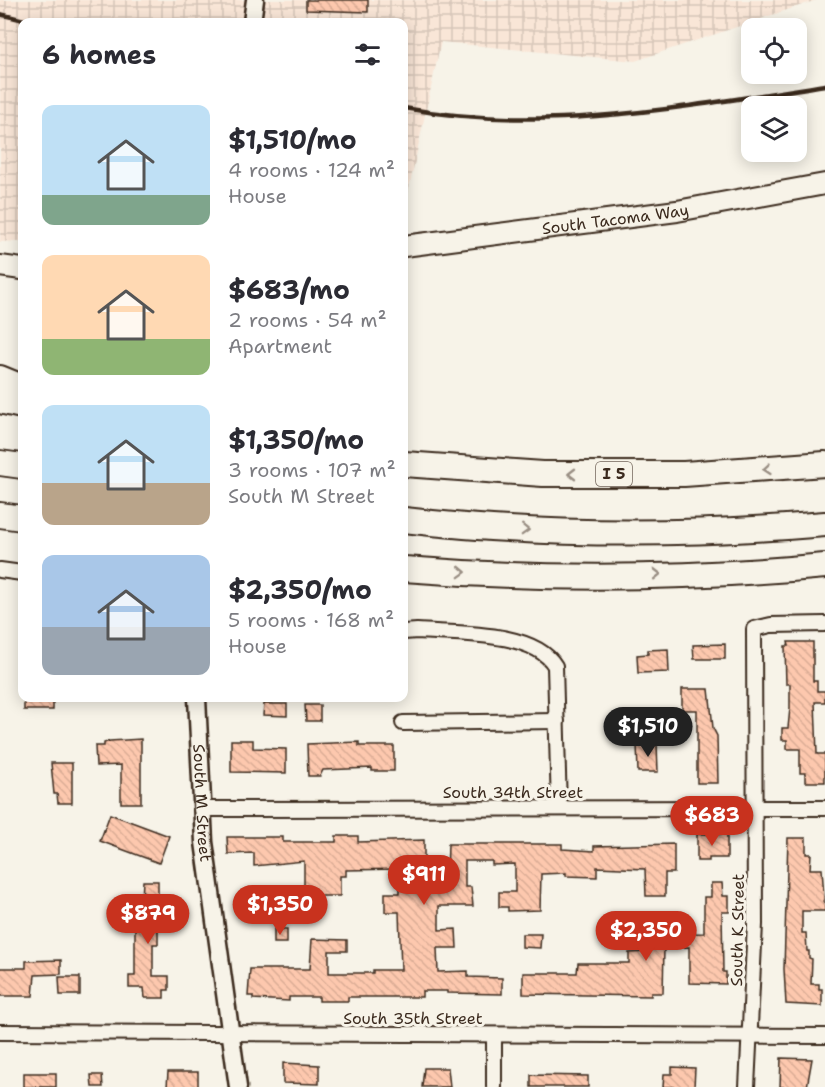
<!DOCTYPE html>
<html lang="en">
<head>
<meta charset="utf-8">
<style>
	body { margin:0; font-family:"Shantell Sans",sans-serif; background:#f7f7f7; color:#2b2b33; height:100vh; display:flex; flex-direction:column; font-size:22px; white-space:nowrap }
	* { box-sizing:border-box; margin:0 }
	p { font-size:20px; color:#7c7c81 }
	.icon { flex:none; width:33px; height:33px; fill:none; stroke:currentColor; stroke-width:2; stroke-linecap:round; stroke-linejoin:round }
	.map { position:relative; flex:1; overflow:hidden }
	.drawer { position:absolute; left:18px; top:18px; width:390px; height:684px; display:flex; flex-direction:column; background:#fff; border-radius:12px; box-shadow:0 3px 15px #0003 }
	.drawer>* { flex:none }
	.tools { position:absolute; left:741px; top:18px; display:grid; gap:12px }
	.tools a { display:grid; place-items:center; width:66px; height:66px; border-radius:12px; background:#fff; box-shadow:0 3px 15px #0003; font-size:30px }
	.price { position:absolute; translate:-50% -51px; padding:0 14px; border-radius:21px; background:#c8321e; color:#fff; font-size:20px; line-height:39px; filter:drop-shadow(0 2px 3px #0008) }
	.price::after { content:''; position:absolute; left:50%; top:36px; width:18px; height:14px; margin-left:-9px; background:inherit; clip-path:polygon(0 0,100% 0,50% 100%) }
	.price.selected { background:#222; color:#fff }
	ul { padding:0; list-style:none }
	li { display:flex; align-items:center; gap:18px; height:150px; padding:0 24px }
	li span { display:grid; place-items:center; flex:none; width:168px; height:120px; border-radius:12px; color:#555 }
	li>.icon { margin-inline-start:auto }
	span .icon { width:72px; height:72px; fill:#fffc; stroke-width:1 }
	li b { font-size:26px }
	h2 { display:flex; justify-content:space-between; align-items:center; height:72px; padding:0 24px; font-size:26px }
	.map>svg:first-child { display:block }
	.industrial { fill:url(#industrial-grid) }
	.building { fill:url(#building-back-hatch); stroke:#3b2a1e; stroke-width:1.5 }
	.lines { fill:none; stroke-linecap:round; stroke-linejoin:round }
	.minor-casing { stroke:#3b2a1e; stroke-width:18 }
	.tertiary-casing { stroke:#3b2a1e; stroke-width:21 }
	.secondary-casing { stroke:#3b2a1e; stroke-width:24 }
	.motorway-casing { stroke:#3b2a1e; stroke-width:28 }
	.minor { stroke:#f7f3e8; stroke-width:14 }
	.tertiary { stroke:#f7f3e8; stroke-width:16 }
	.secondary { stroke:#f7f3e8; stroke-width:20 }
	.motorway { stroke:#f7f3e8; stroke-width:24 }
	.rail { stroke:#3b2a1e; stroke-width:4.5 }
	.oneway { stroke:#998e83 }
	.labels { text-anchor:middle; stroke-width:6; stroke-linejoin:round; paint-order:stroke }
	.shield { fill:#f7f3e8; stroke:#73665b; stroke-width:1.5 }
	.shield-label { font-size:15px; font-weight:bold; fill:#3b2a1e }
	.street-label { font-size:16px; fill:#3b2a1e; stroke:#f7f3e8 }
</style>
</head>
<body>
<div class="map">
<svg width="825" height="1087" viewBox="0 0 825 1087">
	<defs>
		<pattern id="industrial-grid" width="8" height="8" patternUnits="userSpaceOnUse" patternTransform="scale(1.5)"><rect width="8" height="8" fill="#f9e6d7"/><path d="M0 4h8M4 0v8" fill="none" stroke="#d6c5b8"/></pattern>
		<pattern id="building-back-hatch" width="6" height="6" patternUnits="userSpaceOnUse" patternTransform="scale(1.5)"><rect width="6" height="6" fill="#fdc8ae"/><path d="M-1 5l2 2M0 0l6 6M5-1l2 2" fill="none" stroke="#daac95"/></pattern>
	</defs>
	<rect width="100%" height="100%" fill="#f7f3e8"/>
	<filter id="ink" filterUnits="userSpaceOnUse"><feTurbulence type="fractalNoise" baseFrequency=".0167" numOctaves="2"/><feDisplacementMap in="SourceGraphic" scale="12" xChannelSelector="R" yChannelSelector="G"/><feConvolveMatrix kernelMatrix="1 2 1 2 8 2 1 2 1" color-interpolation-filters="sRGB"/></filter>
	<g filter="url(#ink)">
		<path class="industrial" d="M0,0H817L635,61L441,42L404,211V22H22V241L0,242Z"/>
		<g class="building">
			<path d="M306,0H368V12L306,10Z"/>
			<path d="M788,642H813V681H817V691H825V702H815L817,754H825V782H805V773H800V749H787V740H782V728H788L790,708V684H786L785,646H789Z"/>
			<path d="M725,644V659H694L693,645Z"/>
			<path d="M668,649L669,672L638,673L637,655L648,654V650Z"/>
			<path d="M682,689H709L713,728L717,736L718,783H697V710H682Z"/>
			<rect x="24" y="698" width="29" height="12"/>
			<path d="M264,704H287V716L263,715Z"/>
			<path d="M305,705H320V721H306Z"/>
			<path d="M141,739V803H121V765L96,766L95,746H104V743L110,741Z"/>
			<path d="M231,740H253V748L286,749V773L231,772Z"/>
			<path d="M359,742V746H394V771H372V768L323,770L320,776H308L307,744Z"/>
			<path d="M637,744H657L658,772H638Z"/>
			<path d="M51,763H72V803H58L57,794H54Z"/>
			<path d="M110,814L169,836L159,863L100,841Z"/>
			<path d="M697,834H727V858H709V861H697Z"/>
			<path d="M336,836H358V842L424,840V876H447L448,844H562V849L594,851V846L674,844V873H665V896H646L645,869L597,867V877L566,876V873L541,874L540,910L508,911V907H499V892H515V864L492,865V861H465V887H471L473,906H439V930L456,929L457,948H437L438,972L468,971V977L502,978V994L447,993V991H422V997H348V1001H319V997H289V1001L253,999V996H248L250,969H310L312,939L347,940V951H329V973H373V970H401L399,912H385V893H400V869L346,870V876H340V896H304V861L254,866V853L228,854L227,837H283V842H336Z"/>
			<path d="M788,838H806V854H811L810,869H822L825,911H802V933H806L807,951H809V958L812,959L811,984H819V989H822V1006L786,1004L784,969Z"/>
			<path d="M143,881H158V944H153V976H169V990H164V998H145L144,988H129V976H135V922H139V899H142Z"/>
			<path d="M711,883H722L723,896H729V912H722L723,972H726V984L689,983V947L664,948L663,993H651V996L523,994V973H577L578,963H629V953L644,952L643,933H646V928H664V934L704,933V897H711Z"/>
			<rect x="274" y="929" width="13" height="14"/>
			<path d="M522,934H541L540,948L522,947Z"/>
			<path d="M61,960V974L35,975L33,996H0V968H26V961Z"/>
			<path d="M59,977H80V995H60Z"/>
			<path d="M781,1058L812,1059L807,1087H780Z"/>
			<path d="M283,1063L319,1065V1084L283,1083Z"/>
			<path d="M672,1067L695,1068L694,1087H663L664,1074H672Z"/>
			<path d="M424,1068H448L450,1087H422Z"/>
			<path d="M168,1072H198V1087H167Z"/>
			<rect x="24" y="1073" width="32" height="14"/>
			<path d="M91,1075H102L103,1087H92Z"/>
			<path d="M531,1075L588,1076V1087H531Z"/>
		</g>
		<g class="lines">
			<g class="minor-casing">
				<g id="minor">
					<path d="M0,570L22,573"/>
					<path d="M404,632L417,631C454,634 534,630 555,666L559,808"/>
					<path d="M403,723L557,721"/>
					<path d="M201,809L825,808"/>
					<path d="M0,1032L825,1036"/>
					<path d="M494,1087V1036"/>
					<path d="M747,1087L755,924L754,629L771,625L825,624"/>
				</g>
			</g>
			<g class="tertiary-casing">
				<g id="tertiary">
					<path d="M252,22L255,0"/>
					<path id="s1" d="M197,698L204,842L238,1087"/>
				</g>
			</g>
			<g class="secondary-casing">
				<g id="secondary">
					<path id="s2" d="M404,246L677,211L825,184"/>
					<path d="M0,266L22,269"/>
				</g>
			</g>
			<g class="motorway-casing">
				<g id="motorway">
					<path d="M0,378L22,387"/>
					<path d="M0,401L22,406"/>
					<path d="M0,463L22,466"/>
					<path d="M404,464L543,474H684L825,464"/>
					<path d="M0,515L22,518"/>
					<path d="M404,520C543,536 685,536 825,524"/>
					<path d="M404,569C543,580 686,579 825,566"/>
				</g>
			</g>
			<use href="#minor" class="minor"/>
			<use href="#tertiary" class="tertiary"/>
			<use href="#secondary" class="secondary"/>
			<use href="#motorway" class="motorway"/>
			<g class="rail">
				<path d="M0,14L32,22"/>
				<path d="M404,108C545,134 685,107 825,85"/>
			</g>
		</g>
		<defs><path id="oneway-chevron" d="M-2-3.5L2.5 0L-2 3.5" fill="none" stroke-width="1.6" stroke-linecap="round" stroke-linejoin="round" transform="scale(1.5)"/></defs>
		<g class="oneway">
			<use href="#oneway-chevron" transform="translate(767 469) rotate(175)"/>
			<use href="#oneway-chevron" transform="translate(572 474) rotate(-180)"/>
			<use href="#oneway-chevron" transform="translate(525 530) rotate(2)"/>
			<use href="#oneway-chevron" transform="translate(462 572) rotate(2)"/>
			<use href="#oneway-chevron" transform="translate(657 574) rotate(-1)"/>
		</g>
	</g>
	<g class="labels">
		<rect class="shield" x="596" y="462" width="36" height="24" rx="4.5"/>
		<g class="shield-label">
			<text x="614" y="479">I 5</text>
		</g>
		<g class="street-label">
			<text dy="6" stroke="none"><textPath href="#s2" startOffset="213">South Tacoma Way</textPath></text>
			<text x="513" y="798">South 34th Street</text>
			<text dy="6" stroke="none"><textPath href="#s1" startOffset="105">South M Street</textPath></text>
			<text transform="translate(737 930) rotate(-89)" y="6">South K Street</text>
			<text x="413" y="1024">South 35th Street</text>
		</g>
	</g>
</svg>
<div class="tools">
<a><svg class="icon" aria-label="locate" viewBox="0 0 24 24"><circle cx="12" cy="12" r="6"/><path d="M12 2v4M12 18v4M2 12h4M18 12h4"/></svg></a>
<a><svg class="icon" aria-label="layers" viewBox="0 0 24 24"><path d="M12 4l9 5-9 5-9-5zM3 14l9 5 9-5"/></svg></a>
</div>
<b class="price selected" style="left:648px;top:758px">$1,510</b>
<b class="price" style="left:712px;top:847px">$683</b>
<b class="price" style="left:424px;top:906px">$911</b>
<b class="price" style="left:280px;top:936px">$1,350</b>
<b class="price" style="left:148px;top:945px">$879</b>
<b class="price" style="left:646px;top:962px">$2,350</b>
<section class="drawer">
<h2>6 homes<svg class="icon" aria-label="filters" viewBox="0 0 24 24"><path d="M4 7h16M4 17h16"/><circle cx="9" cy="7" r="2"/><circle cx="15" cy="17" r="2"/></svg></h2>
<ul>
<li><span style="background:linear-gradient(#bfe0f5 75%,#7fa58c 0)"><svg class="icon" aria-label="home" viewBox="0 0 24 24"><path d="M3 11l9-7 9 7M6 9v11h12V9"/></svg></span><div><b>$1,510/mo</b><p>4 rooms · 124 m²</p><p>House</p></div></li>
<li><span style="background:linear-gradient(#ffd9b3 70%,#8fb573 0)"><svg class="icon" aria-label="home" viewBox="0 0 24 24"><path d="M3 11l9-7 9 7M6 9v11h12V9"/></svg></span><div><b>$683/mo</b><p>2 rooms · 54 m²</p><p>Apartment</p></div></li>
<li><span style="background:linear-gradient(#bfe0f5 65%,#b9a48a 0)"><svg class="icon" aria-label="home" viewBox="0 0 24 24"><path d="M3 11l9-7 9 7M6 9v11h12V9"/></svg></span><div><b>$1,350/mo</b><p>3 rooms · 107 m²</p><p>South M Street</p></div></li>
<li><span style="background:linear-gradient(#a9c7e8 60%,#9aa5b1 0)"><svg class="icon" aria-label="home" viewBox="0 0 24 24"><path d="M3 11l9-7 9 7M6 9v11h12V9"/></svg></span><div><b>$2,350/mo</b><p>5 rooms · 168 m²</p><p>House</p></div></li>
</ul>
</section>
</div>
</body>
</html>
